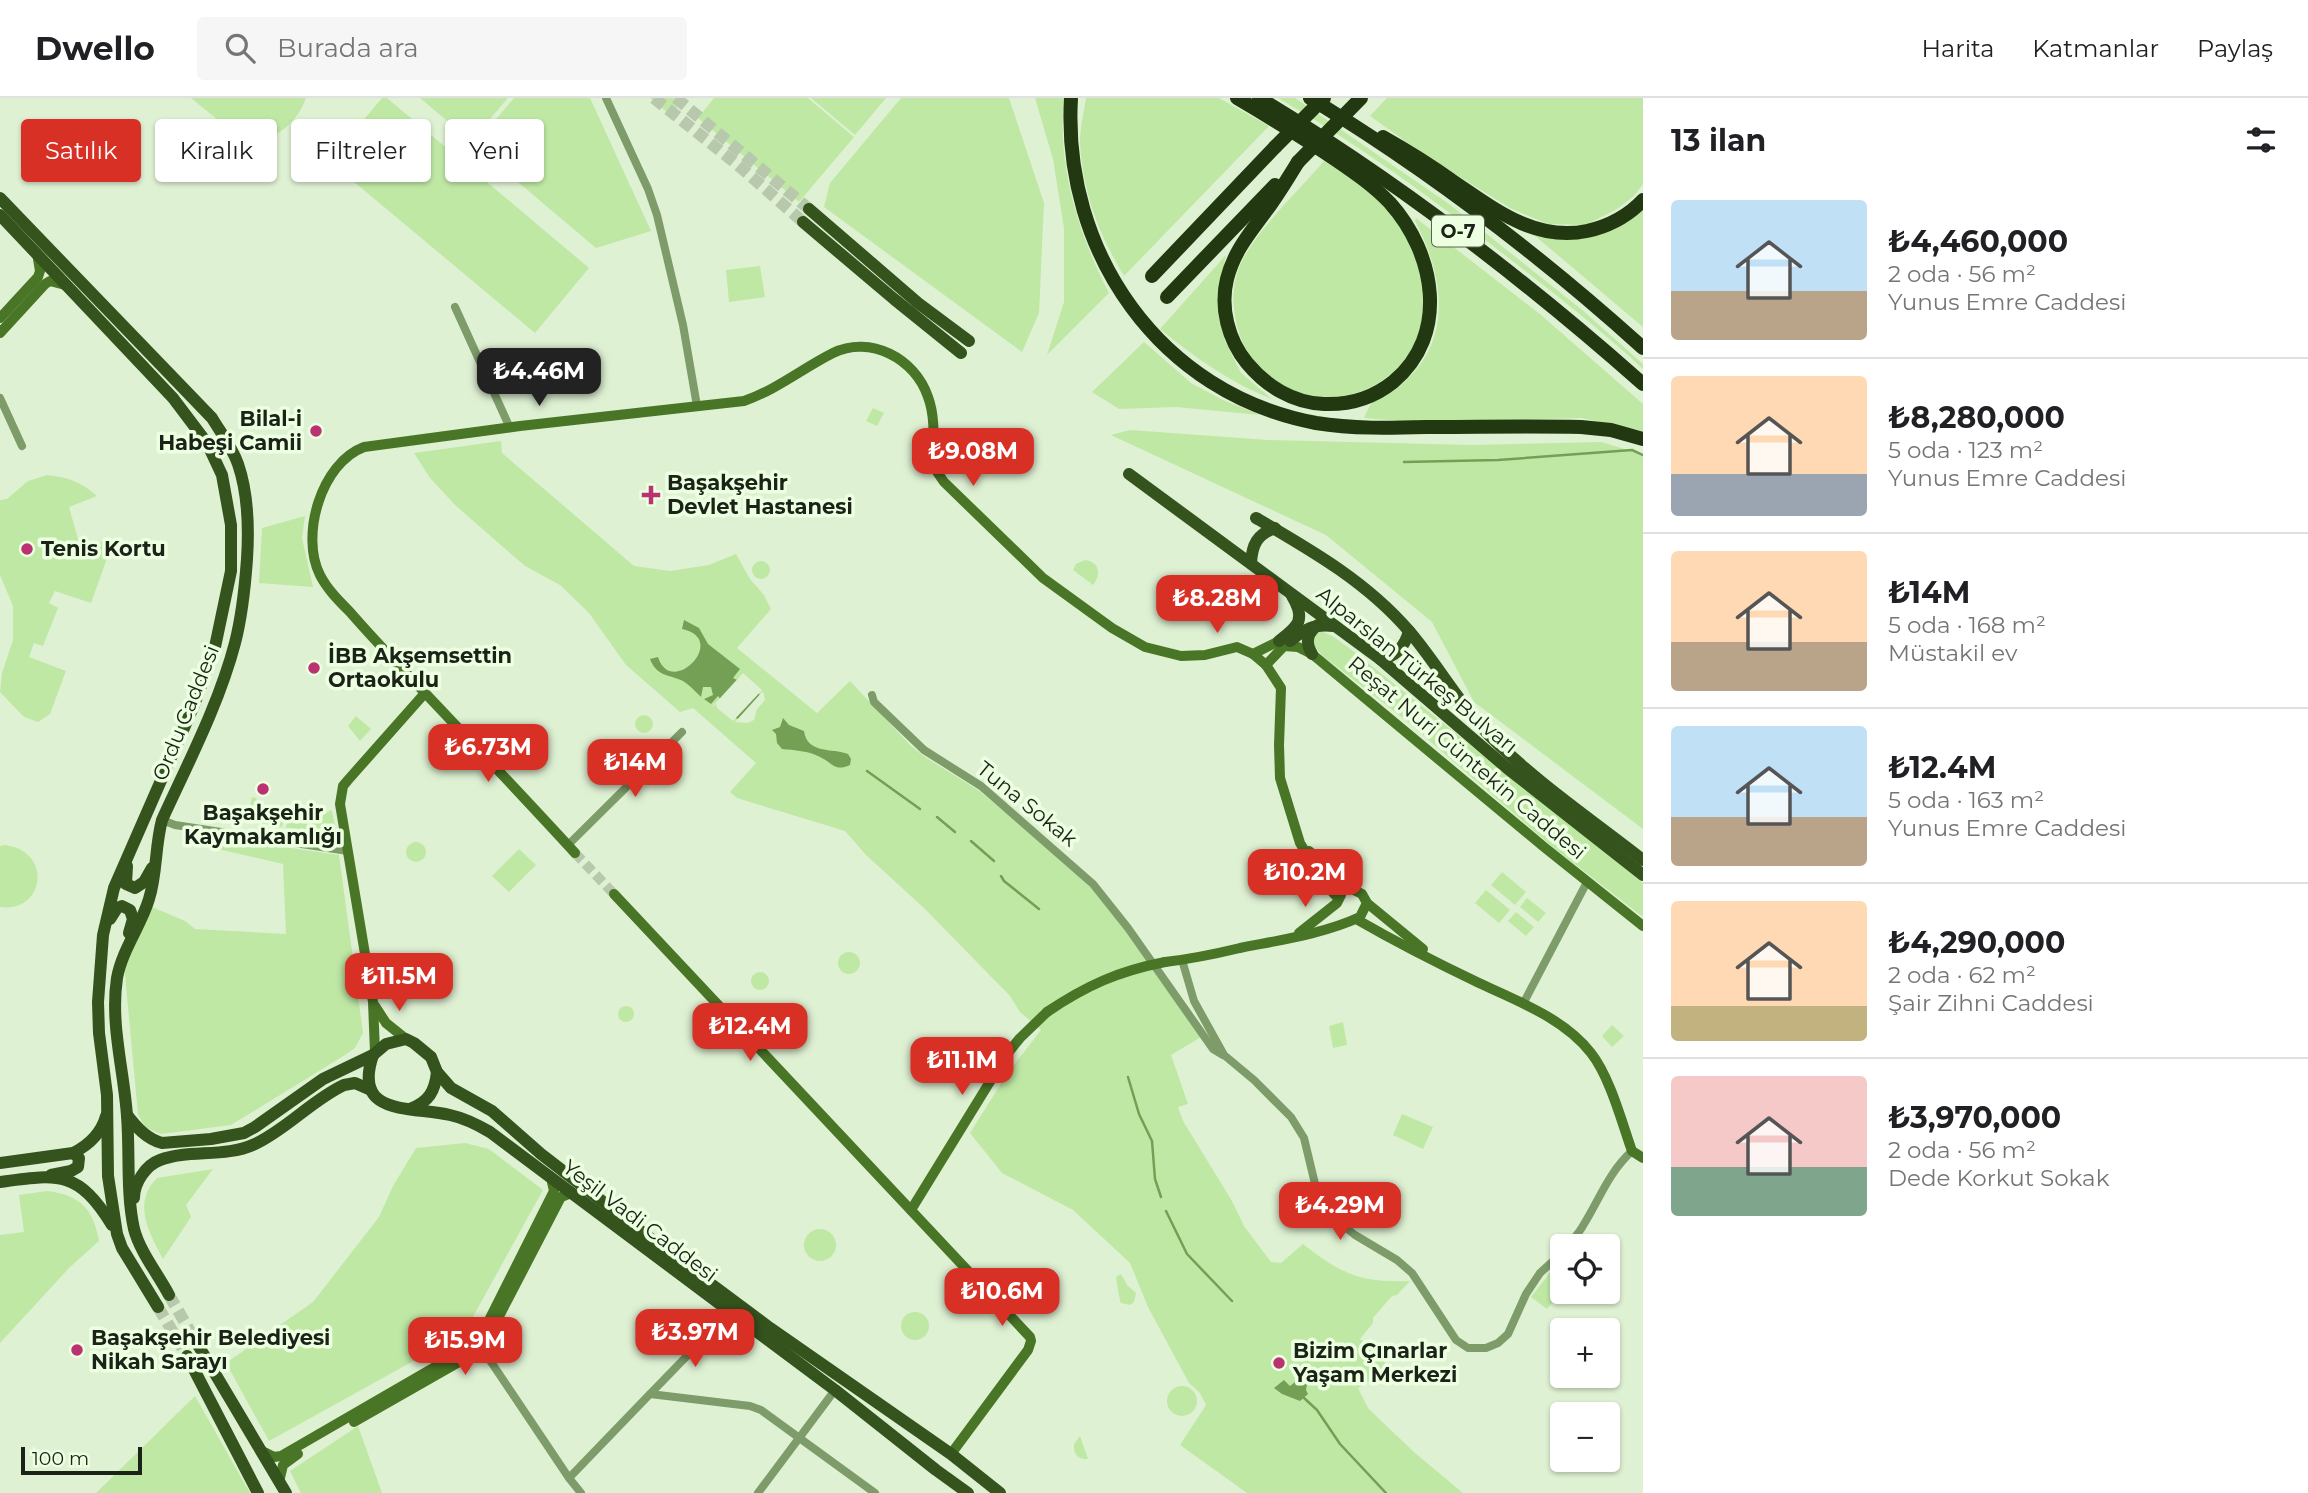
<!DOCTYPE html>
<html lang="tr">
<head>
<meta charset="utf-8">
<style>
	body { margin:0; font-family:Montserrat,sans-serif; background:#f6f6f6; color:#202124; height:100vh; display:flex; flex-direction:column; font-size:26px; white-space:nowrap }
	* { box-sizing:border-box; margin:0 }
	p { font-size:23px; color:#757577 }
	.icon { flex:none; width:38px; height:38px; fill:none; stroke:currentColor; stroke-width:2; stroke-linecap:round; stroke-linejoin:round }
	.map { position:relative; flex:1; overflow:hidden }
	.details { display:flex; flex-direction:column; background:#fff; width:665px }
	.details>* { flex:none }
	.banner { position:absolute; left:21px; top:21px; width:665px; height:63px; display:flex; gap:14px }
	.tools { position:absolute; left:1550px; top:1136px; display:grid; gap:14px }
	.tools a { display:grid; place-items:center; width:70px; height:70px; border-radius:7px; background:#fff; box-shadow:0 2px 5px #0004; font-size:35px }
	.scale { position:absolute; left:21px; bottom:18px; width:121px; box-sizing:border-box; padding-left:7px; border:4px solid #1b2217; border-top:0; font-size:19px; line-height:24px; white-space:nowrap; color:#1b2217; -webkit-text-stroke:5px #ecffe1; paint-order:stroke }
	.price { position:absolute; translate:-50% -60px; padding:0 16px; border-radius:14px; background:#d93025; color:#fff; font-size:23px; line-height:46px; filter:drop-shadow(0 2px 4px #0008) }
	.price::after { content:''; position:absolute; left:50%; top:42px; width:21px; height:16px; margin-left:-10px; background:inherit; clip-path:polygon(0 0,100% 0,50% 100%) }
	.price.selected { background:#222; color:#fff }
	ul { padding:0; list-style:none }
	li { display:flex; align-items:center; gap:21px; height:175px; padding:0 28px }
	li+li { border-top:2px solid #e0e0e0 }
	li span { display:grid; place-items:center; flex:none; width:196px; height:140px; border-radius:7px; color:#555 }
	li>.icon { margin-inline-start:auto }
	span .icon { width:84px; height:84px; fill:#fffc; stroke-width:1 }
	li b { font-size:30px }
	h2 { display:flex; justify-content:space-between; align-items:center; height:84px; padding:0 28px; font-size:30px }
	.chip { padding:0 24px; border-radius:7px; background:#fff; box-shadow:0 2px 5px #0004; font-size:24px; line-height:63px }
	.chip.selected { background:#d93025; color:#fff }
	header { display:flex; align-items:center; gap:42px; box-sizing:border-box; height:98px; padding:0 35px; background:#fff; border-bottom:2px solid #e0e0e0 }
	header strong { font-size:33px }
	nav { display:flex; gap:38px; margin-inline-start:auto; font-size:24px }
	.search { width:490px; height:63px; background:#f6f6f6; display:flex; align-items:center; gap:18px; box-sizing:border-box; padding:0 24px; border-radius:7px; color:#757577; font-size:26px }
	main { display:flex; flex:1; min-height:0 }
	.map>svg:first-child { display:block }
	.green { fill:#bfe8a5 }
	.water { fill:#73a054 }
	.pier { fill:#dff1d3 }
	.lines { fill:none; stroke-linecap:round; stroke-linejoin:round }
	.stream { stroke:#73a054; stroke-width:2.5 }
	.secondary-tunnel { stroke:#b8c8ad; stroke-width:10; stroke-dasharray:10 5; stroke-linecap:butt }
	.primary-tunnel { stroke:#b8c8ad; stroke-width:12; stroke-dasharray:12 6; stroke-linecap:butt }
	.street { stroke:#7d9c6a; stroke-width:8 }
	.secondary { stroke:#497526; stroke-width:10 }
	.primary { stroke:#34531d; stroke-width:12 }
	.highway { stroke:#213810; stroke-width:14 }
	.secondary-bridge { stroke:#497526; stroke-width:10 }
	.highway-bridge { stroke:#213810; stroke-width:14 }
	.poi-dot { fill:#ba3271; stroke:#ecffe1; stroke-width:2.5 }
	.labels { text-anchor:middle; stroke-width:7; stroke-linejoin:round; paint-order:stroke }
	.shield { fill:#ecffe1; stroke:#5a6454; stroke-width:2 }
	.shield-label { font-size:19px; font-weight:bold; fill:#1b2217 }
	.poi-label { font-size:21px; font-weight:bold; fill:#1b2217; stroke:#ecffe1; text-anchor:start }
	.street-label { font-size:21px; fill:#1b2217; stroke:#ecffe1 }
</style>
</head>
<body>
<header>
<strong>Dwello</strong>
<div class="search"><svg class="icon" aria-label="search" viewBox="0 0 24 24"><circle cx="10" cy="10" r="6"/><path d="M15 15l6 6"/></svg>Burada ara</div>
<nav><a>Harita</a><a>Katmanlar</a><a>Paylaş</a></nav>
</header>
<main>
<div class="map">
<svg width="1643" height="1395" viewBox="0 0 1643 1395">
	<rect width="100%" height="100%" fill="#dff1d3"/>
	<g class="green">
		<path d="M191,0H306C296,27 275,42 246,45Z"/>
		<path d="M382,0H387L589,170L535,235L329,63Z"/>
		<path d="M420,0H508L471,43Z"/>
		<path d="M514,0H590L651,133L596,150L474,47Z"/>
		<path d="M650,0H685L670,17Z"/>
		<path d="M714,0H808L854,39L799,104L698,20Z"/>
		<path d="M811,0H886L855,37Z"/>
		<path d="M901,0H1009L1044,105L1039,215L1022,254L824,109L830,85Z"/>
		<path d="M1035,0H1064C1057,68 1078,135 1109,195L1047,257L1064,204V130L1053,61Z"/>
		<path d="M1086,0H1219L1269,28L1124,178C1098,134 1083,95 1080,44C1080,30 1084,14 1086,0Z"/>
		<path d="M1278,0H1295L1449,106L1581,211L1643,266V271C1601,232 1556,197 1511,162C1437,104 1360,47 1278,0Z"/>
		<path d="M1387,0H1643V86L1634,98L1617,111L1586,127L1548,126L1510,110L1426,58L1370,18Z"/>
		<path d="M1324,63C1355,83 1387,104 1405,137C1420,164 1430,200 1421,230C1402,290 1335,317 1280,286C1263,276 1250,261 1242,243C1232,218 1229,187 1243,161C1261,128 1299,92 1324,63Z"/>
		<path d="M1643,112V229L1534,137C1575,144 1611,141 1643,112Z"/>
		<path d="M1416,120L1541,217L1643,306V333L1581,320L1426,325L1364,320C1366,316 1368,310 1371,306C1376,300 1387,297 1394,292C1400,288 1405,283 1410,278C1454,235 1441,171 1415,123Z"/>
		<path d="M1226,157L1217,200L1224,241L1241,275L1272,301C1229,284 1196,260 1160,231Z"/>
		<path d="M760,168L765,199L729,204L726,172Z"/>
		<path d="M1144,244L1191,285L1223,302L1260,317L1176,309L1119,311L1092,294Z"/>
		<path d="M873,310L884,315L877,328L866,323Z"/>
		<path d="M1130,332L1268,342L1471,347L1602,344L1643,357V731L1474,604L1432,524L1326,437L1111,337Z"/>
		<path d="M501,343L502,355L634,468L670,473L709,467L736,456L750,481L764,497L771,511L737,550L817,615L850,583L911,648L925,659L978,692L1073,771L1110,810L1201,939L1171,957L1188,1006L1178,1009L1183,1023L1232,1103L1244,1128L1271,1164L1281,1165L1303,1146C1341,1176 1361,1185 1410,1183L1397,1197L1392,1198L1373,1220V1225L1360,1241L1381,1259L1389,1271L1358,1290L1368,1310L1374,1316L1415,1355L1463,1395H1247L1180,1347L1206,1307L1200,1295L1189,1285L1148,1209L1130,1165L1073,1112L1002,1075L970,1035L1007,976L1041,932L1020,914L1010,898L925,811L866,757L845,733L737,700L730,694L756,665L693,610L680,614L626,567L589,515L560,487L525,468L455,407L430,380L414,355Z"/>
		<path d="M47,377C68,379 81,384 97,398L69,409L80,448L114,441L91,505L55,493L49,505L58,510L43,548L34,545L29,559L66,573L50,616L38,624L24,619L0,594L2,575L13,542V508L0,477V402L7,401L28,383Z"/>
		<path d="M305,418L302,440L313,489L259,485L262,430Z"/>
		<path d="M1085,462C1099,464 1102,476 1093,487L1073,472L1076,466Z"/>
		<circle cx="761" cy="472" r="9"/>
		<path d="M1321,533L1334,539L1353,553L1643,785V819L1554,750L1403,620L1323,558L1314,548V537Z"/>
		<circle cx="644" cy="626" r="9"/>
		<path d="M356,618L371,631L360,643L348,628Z"/>
		<path d="M252,699L256,700L259,709L255,725L247,724Z"/>
		<path d="M264,711H269L272,716L284,718L282,729L261,725Z"/>
		<path d="M331,712L332,713L336,734L311,732L313,717L320,719Z"/>
		<path d="M288,718L308,721L306,733L286,730Z"/>
		<path d="M202,737L339,757L363,935L355,950L345,957L231,1027L161,1036L145,1029L138,1016L124,866L152,809L185,823L195,831L286,836L283,766L200,747Z"/>
		<circle cx="416" cy="754" r="10"/>
		<path d="M5,747C53,753 45,815 0,809V748Z"/>
		<path d="M519,751L536,767L509,794L492,778Z"/>
		<path d="M1502,774L1526,794L1515,807L1491,787Z"/>
		<path d="M1486,792L1510,812L1499,825L1475,805Z"/>
		<path d="M1527,800L1546,815L1538,824L1520,809Z"/>
		<path d="M1516,814L1534,829L1526,838L1508,823Z"/>
		<circle cx="849" cy="865" r="11"/>
		<circle cx="760" cy="883" r="9"/>
		<circle cx="626" cy="916" r="8"/>
		<path d="M1343,924L1347,947L1333,950L1329,928Z"/>
		<path d="M1612,927L1624,938L1612,949L1602,938Z"/>
		<path d="M1402,1016L1433,1029L1423,1051L1393,1037Z"/>
		<path d="M465,1045L489,1051L543,1092L464,1235L269,1343L226,1265L313,1204L379,1119L393,1088L416,1050Z"/>
		<path d="M213,1071L186,1107L191,1119L163,1161C149,1134 132,1105 157,1080Z"/>
		<path d="M47,1093C80,1097 93,1110 99,1143L69,1170L0,1245V1137L24,1134L19,1097Z"/>
		<circle cx="820" cy="1147" r="16"/>
		<path d="M1552,1172L1563,1181V1192L1547,1211L1531,1199Z"/>
		<path d="M1121,1176L1127,1187L1136,1195L1134,1204L1130,1207L1121,1205C1119,1201 1117,1185 1116,1179Z"/>
		<circle cx="915" cy="1228" r="14"/>
		<circle cx="1182" cy="1303" r="15"/>
		<path d="M195,1298L250,1395H96Z"/>
		<path d="M358,1328L382,1395H301L290,1373Z"/>
		<path d="M1080,1338L1088,1361C1078,1362 1073,1356 1074,1346Z"/>
	</g>
	<g class="water">
		<path d="M684,522L699,530L708,546L740,571L733,580L737,582L742,578L757,592L762,601L738,621L734,619L718,598L711,606L704,601L713,597L711,589H703L701,599C695,593 686,583 678,581C664,576 656,576 650,561L658,559C671,601 730,541 682,531Z"/>
		<path d="M783,620L789,627L804,633C807,656 832,650 848,656L851,661L850,667C834,674 833,665 820,659C809,653 794,652 782,651L777,645L776,636L772,632L780,629Z"/>
		<path d="M1302,1268L1308,1280L1306,1292L1308,1296L1300,1303L1282,1296L1274,1290L1284,1282L1290,1288L1300,1280L1295,1274Z"/>
	</g>
	<g class="pier">
		<path d="M743,575L762,592L733,623L717,610L716,606L711,610Z"/>
		<path d="M763,593L765,602L757,611L754,622L747,625L735,624Z"/>
	</g>
	<g class="lines">
		<g class="stream">
			<path d="M1404,364L1498,362L1632,352L1643,357"/>
			<path d="M867,673L920,711"/>
			<path d="M937,719L955,734"/>
			<path d="M971,743L994,763"/>
			<path d="M1001,778L1004,783L1039,811"/>
			<path d="M1128,979L1139,1016L1152,1043L1155,1081L1161,1099"/>
			<path d="M1166,1113L1187,1156L1232,1203"/>
			<path d="M1304,1300L1317,1312L1340,1346L1386,1395"/>
		</g>
		<path class="secondary-tunnel" d="M575,755L614,796"/>
		<g class="primary-tunnel">
			<path d="M654,0L738,67L803,124"/>
			<path d="M676,0L809,111"/>
			<path d="M169,1197L198,1247"/>
			<path d="M158,1209L187,1258"/>
		</g>
		<g class="street">
			<path d="M606,0L648,91L657,117L683,227L697,308"/>
			<path d="M455,209L510,330"/>
			<path d="M0,300L22,348"/>
			<path d="M872,597L874,604L924,652L981,688L1093,786L1128,830L1213,951L1223,957"/>
			<path d="M162,722L175,727L348,753"/>
			<path d="M568,747L682,634"/>
			<path d="M1182,862L1194,903L1224,957L1254,982L1291,1019L1304,1040L1316,1090L1324,1105L1340,1125L1355,1137L1397,1162L1412,1175L1456,1242L1468,1250H1486L1498,1245L1508,1236L1526,1196L1540,1175L1563,1154"/>
			<path d="M1523,906L1587,784"/>
			<path d="M1568,1148C1573,1141 1580,1134 1584,1126C1600,1100 1609,1074 1632,1053"/>
			<path d="M479,1246L569,1380"/>
			<path d="M650,1296L719,1225L723,1218L724,1210"/>
			<path d="M581,1395L569,1380L650,1296L750,1308L761,1312L875,1395"/>
			<path d="M758,1395L835,1292"/>
		</g>
		<g class="secondary">
			<path d="M0,220L38,179L40,173L37,155"/>
			<path d="M0,235L45,186L50,183L65,187"/>
			<path d="M1253,556L1279,543"/>
			<path d="M1266,567L1284,548L1298,549L1312,556L1544,749L1643,828"/>
			<path d="M1309,753L1354,792L1362,796L1367,805L1423,851"/>
			<path d="M575,755C520,695 464,636 408,577C388,556 369,536 350,514C339,503 327,491 320,477C300,438 321,365 364,349L520,328L744,303C776,292 803,270 833,255C870,237 915,260 928,299C936,320 933,345 933,368L944,384L1043,480L1112,530L1145,549L1181,558L1205,557L1237,549L1253,556L1266,567L1281,590L1279,647L1280,680L1300,745L1324,785L1338,800"/>
			<path d="M614,796L1030,1239L1031,1243L1028,1252L951,1356"/>
			<path d="M1356,821C1396,844 1437,865 1479,885C1517,903 1564,920 1591,955C1610,979 1622,1025 1632,1053L1643,1060"/>
			<path d="M1299,835L1337,805L1341,797"/>
			<path d="M1165,864C1191,861 1215,856 1240,850C1280,842 1323,836 1360,819L1367,805"/>
			<path d="M375,908L386,925L406,941"/>
			<path d="M375,954L373,904L340,706L343,688L348,682L425,595"/>
			<path d="M911,1112L1007,956L1020,940L1047,914"/>
			<path d="M354,1324L482,1251L561,1099L571,1095"/>
			<path d="M260,1352L274,1359L281,1358L478,1244L554,1093L551,1080"/>
			<path d="M279,1384L283,1367L298,1356"/>
		</g>
		<g class="primary">
			<path d="M0,100L212,320C221,335 232,349 238,366C248,395 249,430 247,461C245,489 242,518 235,545C219,606 188,665 162,722C155,748 157,776 149,801C141,828 122,852 117,880C110,926 124,973 127,1018C130,1055 126,1095 134,1131C140,1154 158,1176 169,1197"/>
			<path d="M809,111L918,205L969,243"/>
			<path d="M0,117L173,300L207,345L222,377L231,427V473L215,549L194,607L114,790L103,837L98,904L99,935L107,997L108,1078L117,1136L122,1150L158,1209"/>
			<path d="M803,124L894,201L961,255"/>
			<path d="M1129,376L1380,561L1507,670L1643,777"/>
			<path d="M1256,420C1311,452 1367,484 1409,533C1438,567 1459,606 1490,638C1536,684 1592,722 1643,762"/>
			<path d="M1251,465C1252,447 1257,436 1275,430"/>
			<path d="M1279,543C1299,528 1306,521 1292,498"/>
			<path d="M1290,543C1305,531 1313,526 1333,528"/>
			<path d="M1312,556C1305,544 1307,535 1318,527"/>
			<path d="M1380,561C1396,559 1405,548 1409,533"/>
			<path d="M127,768L126,786L135,790L144,784L152,770"/>
			<path d="M110,821L117,810L122,808L130,812L133,821L129,835"/>
			<path d="M373,957C352,1019 411,1008 450,1017C464,1020 478,1027 490,1034L835,1292L936,1372L968,1395"/>
			<path d="M410,1011C429,1004 435,993 437,974"/>
			<path d="M127,1017C137,1030 147,1041 162,1045L211,1041L244,1035L255,1029L323,981L373,957L386,946L406,941L414,945L431,959L437,974L451,990L492,1013L541,1056L664,1151L770,1230L951,1356L1000,1395"/>
			<path d="M0,1065L73,1055C89,1047 101,1036 106,1018"/>
			<path d="M51,1077L71,1073L78,1069L79,1060L73,1055"/>
			<path d="M0,1084C59,1076 78,1072 112,1127"/>
			<path d="M134,1100C134,1085 146,1067 160,1062C189,1051 225,1060 255,1046C287,1031 312,1002 344,987L355,985L371,992"/>
			<path d="M198,1247L286,1395"/>
			<path d="M187,1258L258,1395"/>
		</g>
		<g class="highway">
			<path d="M1071,0C1062,154 1160,296 1316,325C1353,331 1390,330 1427,329C1478,329 1529,328 1581,329L1611,332L1643,341"/>
			<path d="M1237,0C1271,20 1304,40 1336,62C1355,75 1374,88 1390,105C1435,155 1450,237 1393,284C1373,300 1349,307 1324,306C1293,305 1266,288 1247,265C1228,242 1220,209 1227,181C1234,153 1250,135 1266,113C1278,97 1288,80 1298,64"/>
			<path d="M1259,0C1396,82 1523,180 1643,286"/>
			<path d="M1310,0C1428,72 1540,157 1643,250"/>
			<path d="M1383,39C1406,52 1429,66 1451,82C1493,110 1534,144 1587,133C1609,128 1628,118 1643,102"/>
			<path d="M1152,178L1275,49"/>
			<path d="M1167,199L1275,87"/>
		</g>
		<path class="secondary-bridge" d="M1047,914C1087,887 1119,873 1165,864"/>
		<g class="highway-bridge">
			<path d="M1275,49L1324,0"/>
			<path d="M1298,64L1361,0"/>
		</g>
	</g>
	<g class="poi-dot">
		<circle cx="316" cy="333" r="7"/>
		<path d="M647.5 386.5h7v7h7v7h-7v7h-7v-7h-7v-7h7z"/>
		<circle cx="27" cy="451" r="7"/>
		<circle cx="314" cy="570" r="7"/>
		<circle cx="263" cy="691" r="7"/>
		<circle cx="77" cy="1252" r="7"/>
		<circle cx="1279" cy="1265" r="7"/>
	</g>
	<g class="labels">
		<rect class="shield" x="1432" y="117.5" width="52" height="31" rx="5"/>
		<g class="shield-label">
			<text x="1458" y="140">O-7</text>
		</g>
		<g class="poi-label">
			<text x="302" y="328" text-anchor="end">Bilal-i<tspan x="302" dy="24">Habeşi Camii</tspan></text>
			<text x="667" y="392">Başakşehir<tspan x="667" dy="24">Devlet Hastanesi</tspan></text>
			<text x="41" y="458">Tenis Kortu</text>
			<text x="328" y="565">İBB Akşemsettin<tspan x="328" dy="24">Ortaokulu</tspan></text>
			<text x="263" y="722" text-anchor="middle">Başakşehir<tspan x="263" dy="24">Kaymakamlığı</tspan></text>
			<text x="91" y="1247">Başakşehir Belediyesi<tspan x="91" dy="24">Nikah Sarayı</tspan></text>
			<text x="1293" y="1260">Bizim Çınarlar<tspan x="1293" dy="24">Yaşam Merkezi</tspan></text>
		</g>
		<g class="street-label">
			<text transform="translate(1417 572) rotate(39)" y="7">Alparslan Türkeş Bulvarı</text>
			<text transform="translate(186 615) rotate(-68)" y="7">Ordu Caddesi</text>
			<text transform="translate(1467 660) rotate(40)" y="7">Reşat Nuri Güntekin Caddesi</text>
			<text transform="translate(1027 706) rotate(39)" y="7">Tuna Sokak</text>
			<text transform="translate(640 1123) rotate(37)" y="7">Yeşil Vadi Caddesi</text>
		</g>
	</g>
</svg>
<div class="tools">
<a><svg class="icon" aria-label="locate" viewBox="0 0 24 24"><circle cx="12" cy="12" r="6"/><path d="M12 2v4M12 18v4M2 12h4M18 12h4"/></svg></a>
<a>+</a>
<a>−</a>
</div>
<div class="scale">100 m</div>
<b class="price selected" style="left:539px;top:310px">₺4.46M</b>
<b class="price" style="left:973px;top:390px">₺9.08M</b>
<b class="price" style="left:1217px;top:537px">₺8.28M</b>
<b class="price" style="left:488px;top:686px">₺6.73M</b>
<b class="price" style="left:635px;top:701px">₺14M</b>
<b class="price" style="left:1305px;top:811px">₺10.2M</b>
<b class="price" style="left:399px;top:915px">₺11.5M</b>
<b class="price" style="left:750px;top:965px">₺12.4M</b>
<b class="price" style="left:962px;top:999px">₺11.1M</b>
<b class="price" style="left:1340px;top:1144px">₺4.29M</b>
<b class="price" style="left:1002px;top:1230px">₺10.6M</b>
<b class="price" style="left:695px;top:1271px">₺3.97M</b>
<b class="price" style="left:465px;top:1279px">₺15.9M</b>
<div class="banner">
<a class="chip selected">Satılık</a>
<a class="chip">Kiralık</a>
<a class="chip">Filtreler</a>
<a class="chip">Yeni</a>
</div>
</div>
<section class="details">
<h2>13 ilan<svg class="icon" aria-label="filters" viewBox="0 0 24 24"><path d="M4 7h16M4 17h16"/><circle cx="9" cy="7" r="2"/><circle cx="15" cy="17" r="2"/></svg></h2>
<ul>
<li><span style="background:linear-gradient(#bfe0f5 65%,#b9a48a 0)"><svg class="icon" aria-label="home" viewBox="0 0 24 24"><path d="M3 11l9-7 9 7M6 9v11h12V9"/></svg></span><div><b>₺4,460,000</b><p>2 oda · 56 m²</p><p>Yunus Emre Caddesi</p></div></li>
<li><span style="background:linear-gradient(#ffd9b3 70%,#9aa5b1 0)"><svg class="icon" aria-label="home" viewBox="0 0 24 24"><path d="M3 11l9-7 9 7M6 9v11h12V9"/></svg></span><div><b>₺8,280,000</b><p>5 oda · 123 m²</p><p>Yunus Emre Caddesi</p></div></li>
<li><span style="background:linear-gradient(#ffd9b3 65%,#b9a48a 0)"><svg class="icon" aria-label="home" viewBox="0 0 24 24"><path d="M3 11l9-7 9 7M6 9v11h12V9"/></svg></span><div><b>₺14M</b><p>5 oda · 168 m²</p><p>Müstakil ev</p></div></li>
<li><span style="background:linear-gradient(#bfe0f5 65%,#b9a48a 0)"><svg class="icon" aria-label="home" viewBox="0 0 24 24"><path d="M3 11l9-7 9 7M6 9v11h12V9"/></svg></span><div><b>₺12.4M</b><p>5 oda · 163 m²</p><p>Yunus Emre Caddesi</p></div></li>
<li><span style="background:linear-gradient(#ffd9b3 75%,#c2b280 0)"><svg class="icon" aria-label="home" viewBox="0 0 24 24"><path d="M3 11l9-7 9 7M6 9v11h12V9"/></svg></span><div><b>₺4,290,000</b><p>2 oda · 62 m²</p><p>Şair Zihni Caddesi</p></div></li>
<li><span style="background:linear-gradient(#f6c9c9 65%,#7fa58c 0)"><svg class="icon" aria-label="home" viewBox="0 0 24 24"><path d="M3 11l9-7 9 7M6 9v11h12V9"/></svg></span><div><b>₺3,970,000</b><p>2 oda · 56 m²</p><p>Dede Korkut Sokak</p></div></li>
</ul>
</section>
</main>
</body>
</html>
